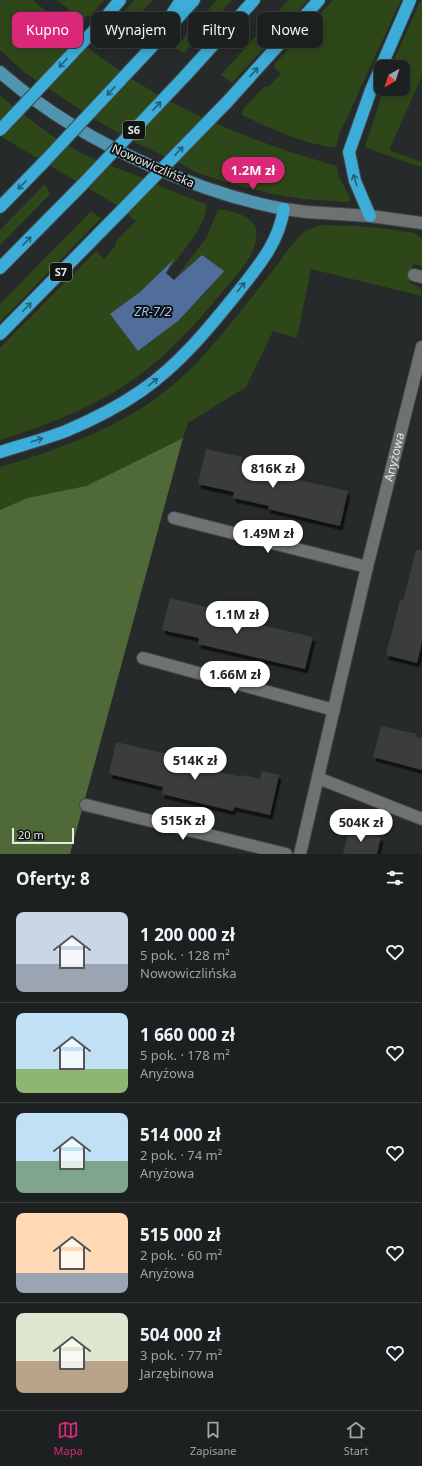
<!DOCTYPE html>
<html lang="pl">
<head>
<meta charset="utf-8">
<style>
	body { margin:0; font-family:"Noto Sans",sans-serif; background:#252829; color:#f1f3f6; height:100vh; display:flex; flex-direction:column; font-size:15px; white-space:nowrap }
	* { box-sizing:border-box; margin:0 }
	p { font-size:13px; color:#a0a3a5 }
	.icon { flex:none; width:22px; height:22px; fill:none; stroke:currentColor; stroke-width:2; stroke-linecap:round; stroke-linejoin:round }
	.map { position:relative; height:854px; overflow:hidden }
	.sheet { display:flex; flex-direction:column; background:#1d2020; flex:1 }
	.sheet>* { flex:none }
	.hud { position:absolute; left:12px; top:12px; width:398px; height:36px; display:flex; gap:8px }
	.needle { width:26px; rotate:219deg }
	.fabs { position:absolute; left:374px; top:60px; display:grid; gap:8px }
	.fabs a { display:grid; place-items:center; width:36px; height:36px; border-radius:8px; background:#1d2020; box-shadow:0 2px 10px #0003,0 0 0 1px #3b3e3e; font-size:20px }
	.scale { position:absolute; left:12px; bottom:10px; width:62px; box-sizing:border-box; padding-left:4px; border:2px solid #e6e8e8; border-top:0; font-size:11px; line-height:14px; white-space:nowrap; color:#e6e8e8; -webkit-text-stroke:3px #111212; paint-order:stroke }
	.price { position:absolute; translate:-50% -34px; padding:0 9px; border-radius:14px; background:#fff; color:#222; font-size:13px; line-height:26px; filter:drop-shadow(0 1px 2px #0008) }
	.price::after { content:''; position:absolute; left:50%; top:24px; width:12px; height:9px; margin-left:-6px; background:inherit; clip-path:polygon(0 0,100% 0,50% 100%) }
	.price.selected { background:#db2777; color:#fff }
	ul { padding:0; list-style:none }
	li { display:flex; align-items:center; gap:12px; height:100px; padding:0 16px }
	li+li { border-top:1px solid #3b3e3e }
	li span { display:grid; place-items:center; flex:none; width:112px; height:80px; border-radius:8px; color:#555 }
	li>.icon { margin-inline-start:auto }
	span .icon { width:48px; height:48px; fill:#fffc; stroke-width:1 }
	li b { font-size:17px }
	h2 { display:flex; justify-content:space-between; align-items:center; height:48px; padding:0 16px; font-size:17px }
	.tag { padding:0 14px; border-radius:8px; background:#1d2020; box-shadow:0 2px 10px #0003,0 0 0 1px #3b3e3e; font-size:14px; line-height:36px }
	.tag.selected { background:#db2777; color:#fff }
	.tab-bar { display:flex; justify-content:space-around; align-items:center; height:56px; border-top:1px solid #3b3e3e; background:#1d2020; font-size:11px; color:#a0a3a5 }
	.tab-bar a { display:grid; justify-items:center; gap:2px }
	.tab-bar .selected { color:#db2777 }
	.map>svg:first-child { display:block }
	.green { fill:#2e4718 }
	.forest { fill:#4f6939 }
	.water { fill:#506d9b }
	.building { fill:#3b3e3c; filter:url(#shadow) }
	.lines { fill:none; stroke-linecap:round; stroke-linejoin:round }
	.minor-casing { stroke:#434646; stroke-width:14 }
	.major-casing { stroke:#434646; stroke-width:14 }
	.highway-casing { stroke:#434646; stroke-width:14 }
	.minor { stroke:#6f7272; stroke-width:12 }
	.major { stroke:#5095af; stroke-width:12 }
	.highway { stroke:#3badd8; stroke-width:12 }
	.highway-bridge-casing { stroke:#434646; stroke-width:14; stroke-linecap:butt }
	.highway-bridge { stroke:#3badd8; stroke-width:12 }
	.oneway { stroke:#266075 }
	.labels { text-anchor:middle; stroke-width:4; stroke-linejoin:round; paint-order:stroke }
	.shield { fill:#111212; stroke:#a6a8a8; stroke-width:1 }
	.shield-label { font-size:11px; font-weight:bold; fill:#e6e8e8 }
	.street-label { font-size:12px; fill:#e6e8e8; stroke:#111212 }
	.water-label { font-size:13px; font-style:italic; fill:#9dc0f7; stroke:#111212 }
</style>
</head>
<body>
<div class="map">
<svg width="422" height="854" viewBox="0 0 422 854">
	<defs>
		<filter id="shadow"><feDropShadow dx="2.5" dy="4.5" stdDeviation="0" flood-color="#0009"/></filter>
	</defs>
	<rect width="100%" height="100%" fill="#272a2a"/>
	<g class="green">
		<path d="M0,0H33C56,20 78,41 103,59C172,110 255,143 337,166L339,177L350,197L349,202L303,199L268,193L222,181L195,172L182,164L136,143L96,120L24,72L0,50Z"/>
		<path d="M57,0H104L90,16H86L83,21Z"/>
		<path d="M134,0H153L133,22L121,15Z"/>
		<path d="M217,0H232L184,53L175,48Z"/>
		<path d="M288,0H308L232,83L221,75Z"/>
		<path d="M333,0H401L339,135L336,147C309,146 267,127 242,115L244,108L264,87H268L281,74L273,66Z"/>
		<path d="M421,0H422V76L389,150L422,162V167L400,160L365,147L384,89H403V67H391Z"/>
		<path d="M0,95C23,114 47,134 74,149C93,160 115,167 135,175C159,185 182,196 206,204C210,222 177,259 166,273L172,261L140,292L111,314L138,351C163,334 185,315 206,292C212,285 219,279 223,271L202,255L174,280L206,238L217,212L219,209C232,211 253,215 256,230C260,252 235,277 222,292C192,329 160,364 119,389C82,412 41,427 0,440V348L96,251L104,259L116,245V241L136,221L113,203L0,136Z"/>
		<path d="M45,184L50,194L0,245V230Z"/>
		<path d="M91,211L101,218L0,322V304Z"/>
		<path d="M321,225L356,226L389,229L414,233L422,239V266L413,264L409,283L415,285L421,289L422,296L311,269L297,338L273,331L246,387L188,423L183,438L86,486L27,498L0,510V467C79,443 148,418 205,354C229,327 251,298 274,269C282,258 290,246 300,236L307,230Z"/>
	</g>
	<path class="forest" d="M183,438L70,854H0V510L27,498L86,486Z"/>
	<path class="water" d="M202,255L224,271L220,276L178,321L138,351L110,314L140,292L174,259L166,273L174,280Z"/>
	<g class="building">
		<path d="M206,449L242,457L241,463L277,471L276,475L348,491L340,526L268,509L269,506L233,498L234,492L198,484Z"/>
		<path d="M416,550H422V642L417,663L386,655L400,600L403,601Z"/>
		<path d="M170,598L206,607L205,612L313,637L305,669L198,644L199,638L162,630Z"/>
		<path d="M381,726L417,734L416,737L422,738V770L373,757Z"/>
		<path d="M116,742L171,755L169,761L242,777V775L260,779L262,771L279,775L270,815L234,807L233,811L162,794L163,787L109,774Z"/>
		<path d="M349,829L381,837L377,854H343Z"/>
	</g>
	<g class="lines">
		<g class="minor-casing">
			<g id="minor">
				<path d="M284,209L307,212L370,216L422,223"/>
				<path d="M414,275L422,277"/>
				<path d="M174,518L367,567"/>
				<path d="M143,658L334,710"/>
				<path d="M318,778L422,819"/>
				<path d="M86,805L286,854"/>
				<path id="s1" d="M300,854L367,567L422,347"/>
			</g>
		</g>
		<g class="major-casing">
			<path id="major" d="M0,72C46,112 93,140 149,165C193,185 236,200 284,209"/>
		</g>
		<g class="highway-casing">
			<g id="highway">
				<path d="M170,17L181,0"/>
				<path d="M100,24L120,0"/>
				<path d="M147,52L194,0"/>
				<path d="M381,67L410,0"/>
				<path d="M186,75L254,0"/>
				<path d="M228,101L319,0"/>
				<path d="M0,207L44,162"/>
				<path d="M370,216L355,181L349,152L371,90L381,67"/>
				<path d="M0,268L82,185"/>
				<path d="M0,334L123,209"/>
				<path d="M0,452C22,445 45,439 66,431C92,420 118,407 141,391C179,365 209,328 238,292C259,265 278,244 284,209"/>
			</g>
		</g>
		<use href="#minor" class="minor"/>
		<use href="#major" class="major"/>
		<use href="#highway" class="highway"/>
		<g class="highway-bridge-casing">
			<g id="highway-bridge">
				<path d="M0,130L100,24"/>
				<path d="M44,162L147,52"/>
				<path d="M82,185L186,75"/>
				<path d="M123,209L228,101"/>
			</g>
		</g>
		<use href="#highway-bridge" class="highway-bridge"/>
	</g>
	<defs><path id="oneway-shaft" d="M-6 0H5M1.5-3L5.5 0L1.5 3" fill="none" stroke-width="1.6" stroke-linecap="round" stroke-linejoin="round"/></defs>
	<g class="oneway">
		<use href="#oneway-shaft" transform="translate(63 63) rotate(133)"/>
		<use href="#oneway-shaft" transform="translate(254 72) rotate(-47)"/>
		<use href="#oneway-shaft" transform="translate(111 91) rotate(133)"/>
		<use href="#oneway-shaft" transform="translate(157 106) rotate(-46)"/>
		<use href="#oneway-shaft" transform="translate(179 151) rotate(-46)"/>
		<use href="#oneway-shaft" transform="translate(355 180) rotate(-107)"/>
		<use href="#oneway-shaft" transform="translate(22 185) rotate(134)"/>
		<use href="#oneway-shaft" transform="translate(27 241) rotate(-46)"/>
		<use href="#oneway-shaft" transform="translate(241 287) rotate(-52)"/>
		<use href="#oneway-shaft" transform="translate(27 307) rotate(-45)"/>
		<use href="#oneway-shaft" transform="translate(153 382) rotate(-39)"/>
		<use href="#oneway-shaft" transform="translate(37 440) rotate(-18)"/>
	</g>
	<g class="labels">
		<g class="shield">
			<rect x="123" y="121" width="22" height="18" rx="3"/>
			<rect x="50" y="263" width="22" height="18" rx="3"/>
		</g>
		<g class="shield-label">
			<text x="134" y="134">S6</text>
			<text x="61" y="276">S7</text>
		</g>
		<g class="street-label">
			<text transform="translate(153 166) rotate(24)" y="4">Nowowiczlińska</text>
			<text dy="4" stroke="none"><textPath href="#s1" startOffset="408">Anyżowa</textPath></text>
		</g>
		<g class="water-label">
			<text x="153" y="316">ZR-7/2</text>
		</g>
	</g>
</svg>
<div class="fabs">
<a><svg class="needle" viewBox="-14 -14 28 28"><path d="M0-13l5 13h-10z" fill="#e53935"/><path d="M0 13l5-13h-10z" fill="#a0a3a5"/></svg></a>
</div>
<div class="scale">20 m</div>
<b class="price selected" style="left:253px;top:191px">1.2M zł</b>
<b class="price" style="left:273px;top:489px">816K zł</b>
<b class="price" style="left:268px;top:554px">1.49M zł</b>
<b class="price" style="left:237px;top:635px">1.1M zł</b>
<b class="price" style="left:235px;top:695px">1.66M zł</b>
<b class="price" style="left:195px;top:781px">514K zł</b>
<b class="price" style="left:183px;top:841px">515K zł</b>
<b class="price" style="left:361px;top:843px">504K zł</b>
<div class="hud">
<a class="tag selected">Kupno</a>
<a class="tag">Wynajem</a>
<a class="tag">Filtry</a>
<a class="tag">Nowe</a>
</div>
</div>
<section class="sheet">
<h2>Oferty: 8<svg class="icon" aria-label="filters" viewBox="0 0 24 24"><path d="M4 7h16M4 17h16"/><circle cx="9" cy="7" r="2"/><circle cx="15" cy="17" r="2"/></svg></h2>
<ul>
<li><span style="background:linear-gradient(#c9d6e8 65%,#9aa5b1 0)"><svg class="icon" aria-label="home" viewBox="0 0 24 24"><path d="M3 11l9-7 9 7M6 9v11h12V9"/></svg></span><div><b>1 200 000 zł</b><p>5 pok. · 128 m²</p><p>Nowowiczlińska</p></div><svg class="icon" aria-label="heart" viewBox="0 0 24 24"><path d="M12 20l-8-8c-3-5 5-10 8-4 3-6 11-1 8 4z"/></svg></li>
<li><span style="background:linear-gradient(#bfe0f5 70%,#8fb573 0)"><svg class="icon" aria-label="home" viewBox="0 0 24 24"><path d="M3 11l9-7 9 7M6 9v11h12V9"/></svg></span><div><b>1 660 000 zł</b><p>5 pok. · 178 m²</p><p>Anyżowa</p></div><svg class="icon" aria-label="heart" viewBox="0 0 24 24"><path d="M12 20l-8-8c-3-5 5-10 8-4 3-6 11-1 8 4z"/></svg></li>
<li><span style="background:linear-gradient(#bfe0f5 60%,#7fa58c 0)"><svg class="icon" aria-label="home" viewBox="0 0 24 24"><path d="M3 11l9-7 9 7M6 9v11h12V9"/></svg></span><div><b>514 000 zł</b><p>2 pok. · 74 m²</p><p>Anyżowa</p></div><svg class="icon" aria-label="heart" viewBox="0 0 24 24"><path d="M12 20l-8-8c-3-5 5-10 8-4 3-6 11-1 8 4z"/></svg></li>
<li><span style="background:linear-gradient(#ffd9b3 75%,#9aa5b1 0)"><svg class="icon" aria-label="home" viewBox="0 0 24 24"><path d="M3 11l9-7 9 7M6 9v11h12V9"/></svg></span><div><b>515 000 zł</b><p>2 pok. · 60 m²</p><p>Anyżowa</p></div><svg class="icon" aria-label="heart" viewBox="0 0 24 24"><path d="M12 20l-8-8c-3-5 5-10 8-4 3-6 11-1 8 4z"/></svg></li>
<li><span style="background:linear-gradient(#dfe7d0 60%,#b9a48a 0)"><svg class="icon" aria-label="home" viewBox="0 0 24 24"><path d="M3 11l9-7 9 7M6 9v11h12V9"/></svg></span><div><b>504 000 zł</b><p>3 pok. · 77 m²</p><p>Jarzębinowa</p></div><svg class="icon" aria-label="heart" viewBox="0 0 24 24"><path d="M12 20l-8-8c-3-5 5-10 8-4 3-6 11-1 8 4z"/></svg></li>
</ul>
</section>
<nav class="tab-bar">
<a class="selected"><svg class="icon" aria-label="map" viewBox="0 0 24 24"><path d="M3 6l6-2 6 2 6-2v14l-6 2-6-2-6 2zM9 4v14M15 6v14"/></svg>Mapa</a>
<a><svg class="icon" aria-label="saved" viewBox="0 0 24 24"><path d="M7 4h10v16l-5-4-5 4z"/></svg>Zapisane</a>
<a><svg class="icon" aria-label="home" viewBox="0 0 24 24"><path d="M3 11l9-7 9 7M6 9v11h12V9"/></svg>Start</a>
</nav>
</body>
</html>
